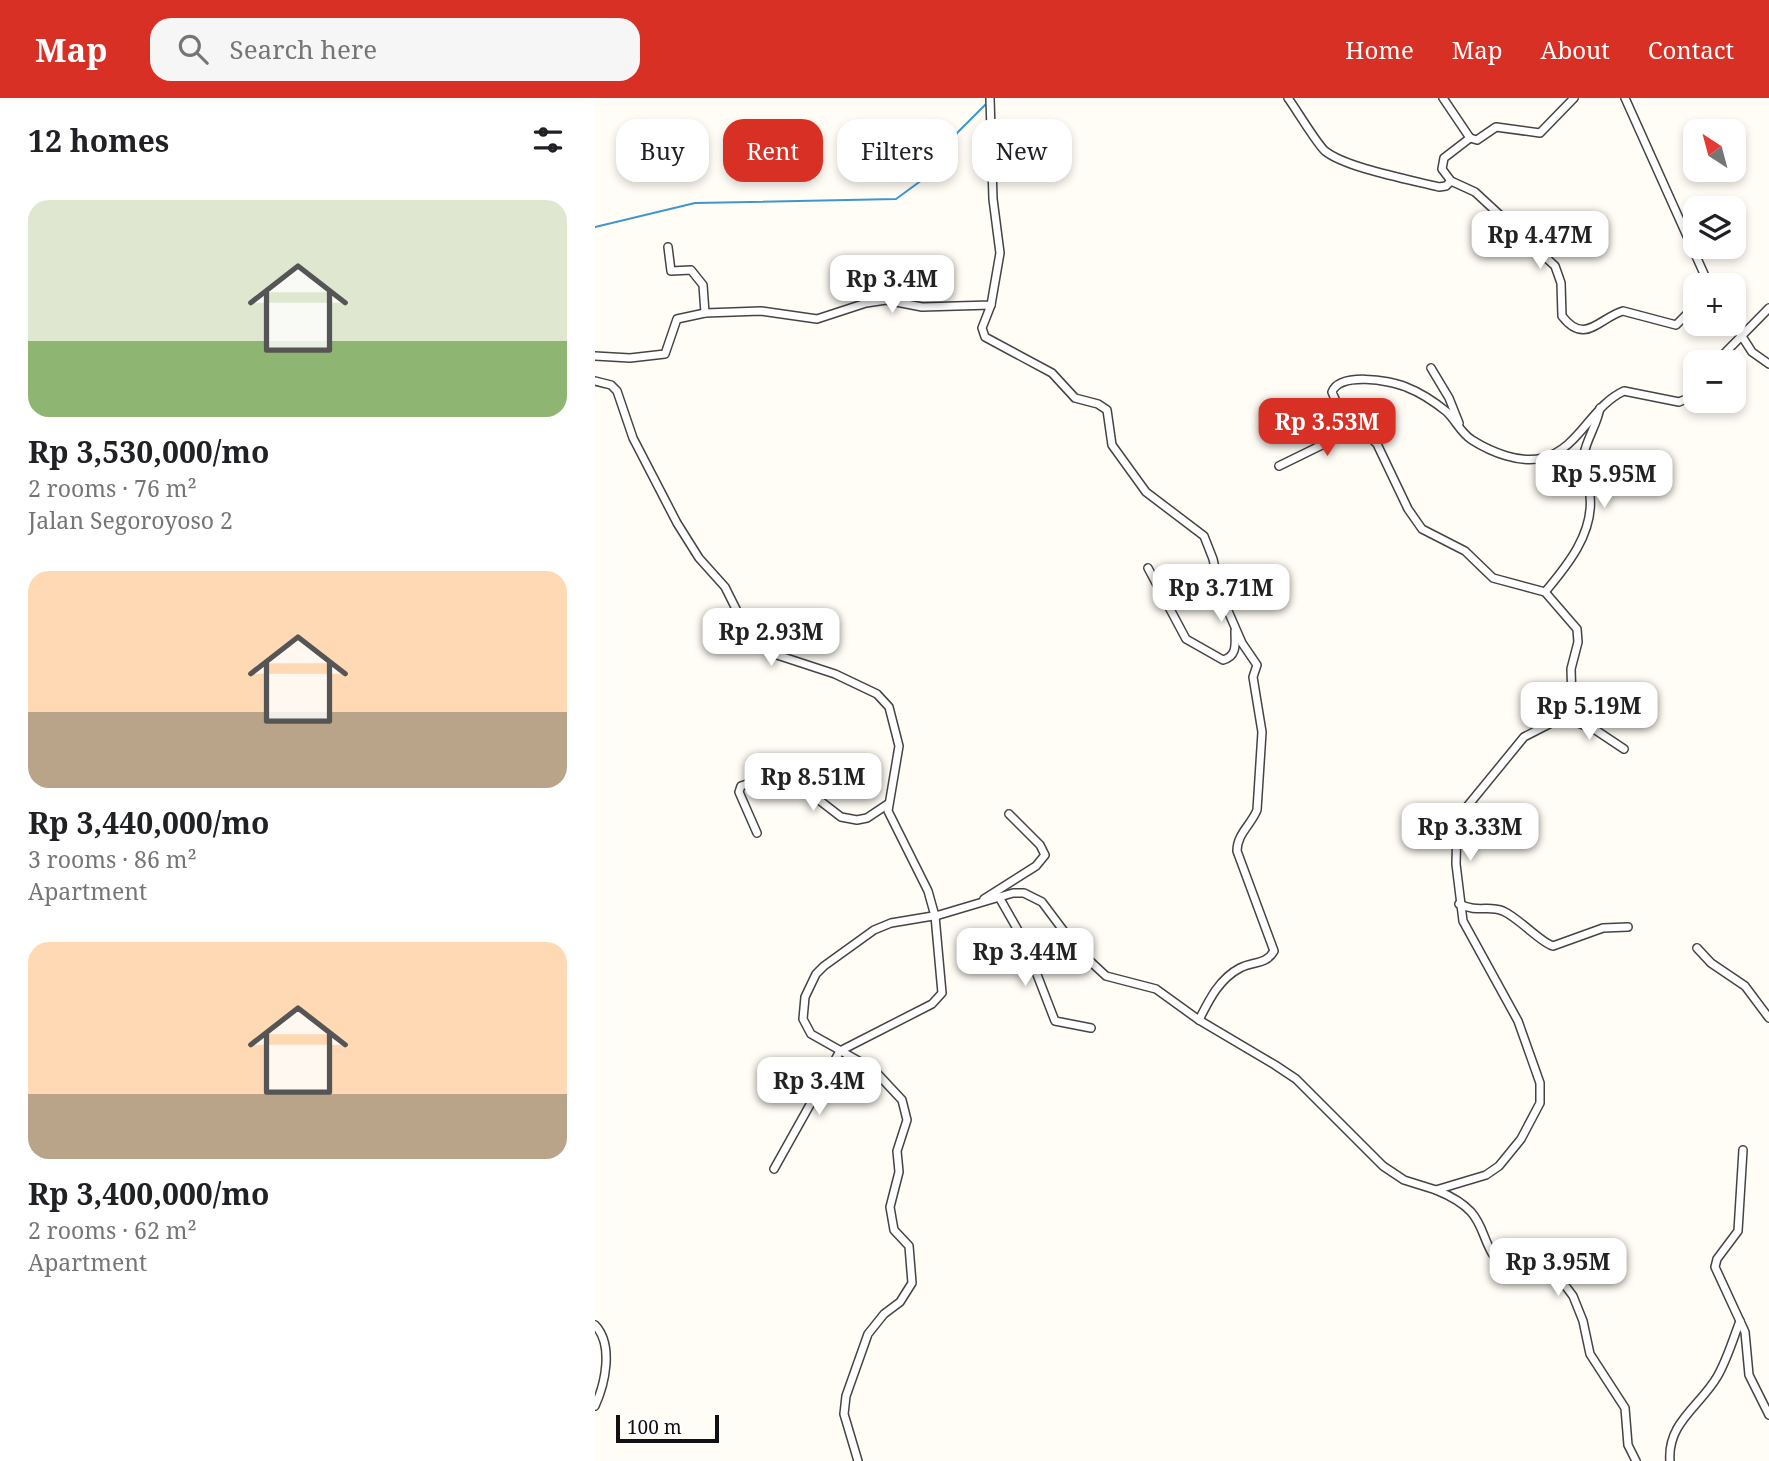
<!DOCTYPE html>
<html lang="en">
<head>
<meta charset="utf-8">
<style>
	body { margin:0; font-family:"Noto Serif",serif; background:#f6f6f6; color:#202124; height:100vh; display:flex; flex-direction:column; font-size:26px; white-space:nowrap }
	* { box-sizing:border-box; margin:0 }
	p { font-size:23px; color:#757577 }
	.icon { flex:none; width:38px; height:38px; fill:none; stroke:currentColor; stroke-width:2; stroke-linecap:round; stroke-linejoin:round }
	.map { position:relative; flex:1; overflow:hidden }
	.panel { display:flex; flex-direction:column; background:#fff; width:595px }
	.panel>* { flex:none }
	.hud { position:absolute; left:21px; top:21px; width:665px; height:63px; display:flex; gap:14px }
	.needle { width:46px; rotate:324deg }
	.tools { position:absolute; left:1088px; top:21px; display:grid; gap:14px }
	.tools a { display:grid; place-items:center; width:63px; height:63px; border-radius:14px; background:#fff; box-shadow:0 4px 10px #0003; font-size:35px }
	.scale { position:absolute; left:21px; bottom:18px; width:103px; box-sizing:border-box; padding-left:7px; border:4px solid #111; border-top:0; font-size:19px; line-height:24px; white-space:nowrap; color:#111; -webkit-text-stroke:5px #fff; paint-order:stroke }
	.price { position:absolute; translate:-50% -60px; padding:0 16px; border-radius:14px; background:#fff; color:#222; font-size:23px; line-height:46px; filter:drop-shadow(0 2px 4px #0008) }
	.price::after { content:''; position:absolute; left:50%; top:42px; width:21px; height:16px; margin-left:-10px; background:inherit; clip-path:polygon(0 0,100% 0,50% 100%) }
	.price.selected { background:#d93025; color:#fff }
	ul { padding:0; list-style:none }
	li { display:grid; align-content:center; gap:14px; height:371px; padding:0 28px }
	li span { display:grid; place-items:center; height:217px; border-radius:21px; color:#555 }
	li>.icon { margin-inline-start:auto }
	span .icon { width:126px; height:126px; fill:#fffc; stroke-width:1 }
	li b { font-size:30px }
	h2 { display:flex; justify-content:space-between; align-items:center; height:84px; padding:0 28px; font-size:30px }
	.pill { padding:0 24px; border-radius:21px; background:#fff; box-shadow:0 4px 10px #0003; font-size:24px; line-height:63px }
	.pill.selected { background:#d93025; color:#fff }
	header { display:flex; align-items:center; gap:42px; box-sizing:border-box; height:98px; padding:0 35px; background:#d93025; color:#fff }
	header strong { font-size:33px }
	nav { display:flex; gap:38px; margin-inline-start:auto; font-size:24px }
	.search { width:490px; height:63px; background:#f6f6f6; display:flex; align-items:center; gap:18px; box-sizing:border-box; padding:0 24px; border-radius:21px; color:#757577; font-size:26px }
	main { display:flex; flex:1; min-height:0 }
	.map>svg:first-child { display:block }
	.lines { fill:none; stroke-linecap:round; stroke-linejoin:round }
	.stream { stroke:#3f96cf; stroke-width:2 }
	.minor-casing { stroke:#444; stroke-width:10 }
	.minor { stroke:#fff; stroke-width:7 }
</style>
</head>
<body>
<header>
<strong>Map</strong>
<div class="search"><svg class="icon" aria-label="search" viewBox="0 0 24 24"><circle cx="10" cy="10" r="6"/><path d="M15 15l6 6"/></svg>Search here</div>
<nav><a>Home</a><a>Map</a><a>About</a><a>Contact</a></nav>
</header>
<main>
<section class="panel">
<h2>12 homes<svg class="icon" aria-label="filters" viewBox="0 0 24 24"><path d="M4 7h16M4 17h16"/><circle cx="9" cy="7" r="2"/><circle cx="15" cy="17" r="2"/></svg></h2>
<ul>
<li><span style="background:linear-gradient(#dfe7d0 65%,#8fb573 0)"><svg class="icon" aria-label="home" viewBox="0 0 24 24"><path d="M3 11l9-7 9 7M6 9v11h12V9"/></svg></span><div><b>Rp 3,530,000/mo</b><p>2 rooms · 76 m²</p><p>Jalan Segoroyoso 2</p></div></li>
<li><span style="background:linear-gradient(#ffd9b3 65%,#b9a48a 0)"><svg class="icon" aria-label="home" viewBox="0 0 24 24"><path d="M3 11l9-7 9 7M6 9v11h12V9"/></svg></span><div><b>Rp 3,440,000/mo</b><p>3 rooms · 86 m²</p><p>Apartment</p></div></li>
<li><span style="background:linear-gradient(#ffd9b3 70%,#b9a48a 0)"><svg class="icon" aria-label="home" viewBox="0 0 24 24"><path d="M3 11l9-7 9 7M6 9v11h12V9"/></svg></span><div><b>Rp 3,400,000/mo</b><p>2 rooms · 62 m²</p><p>Apartment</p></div></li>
</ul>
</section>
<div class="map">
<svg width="1174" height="1363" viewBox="0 0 1174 1363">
	<rect width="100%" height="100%" fill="#fffdf5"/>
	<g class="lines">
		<path class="stream" d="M0,129L100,105L301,101L327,82L363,34L392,5"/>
		<g class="minor-casing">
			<g id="minor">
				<path d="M693,0C701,11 722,46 730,53C751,70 817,82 844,89L851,88L856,83"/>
				<path d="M848,0L875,40L849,60L847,71L856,83L880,94L960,168L966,185L967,218C990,248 1004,220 1028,213L1081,227L1101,207"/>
				<path d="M1030,0L1114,187"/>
				<path d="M875,40L882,42L901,29L945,35L979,0"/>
				<path d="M73,149L76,173L96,172L108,187L110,215"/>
				<path d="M396,207L387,230L390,239L457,275L480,300L503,306L512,312L517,347L551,394L609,438L618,461L626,497L647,545L662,567L658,579L667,634L662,712C656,727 642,736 642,753L679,853C671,867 658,863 645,870C624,881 614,902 604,922"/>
				<path d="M1139,226L1157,254L1174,266"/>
				<path d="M0,258L35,260L70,256L82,221L110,215L166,213L222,221L271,205L291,202L327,209L396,207L405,155L398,101L395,0"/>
				<path d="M1121,264L1174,210"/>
				<path d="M836,270L854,300L864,325"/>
				<path d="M0,283L16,287L22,293L38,340L82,425L104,460L130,489L147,523L163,543L182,557L240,576L282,596L294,609L304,648L293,713L333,793L340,818L347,895L337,906L245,953L179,1071"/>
				<path d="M684,368L731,345L755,320"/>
				<path d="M553,470L591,541L628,562C643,558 640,545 640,533"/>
				<path d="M950,494C972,468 999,435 995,398C994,384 986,370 989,356C992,340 1002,327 1005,310"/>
				<path d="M968,619L999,631L1029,651"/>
				<path d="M162,735L144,694L146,688L158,684L192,685L224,702L246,719L262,722L272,720L293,706"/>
				<path d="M404,799L429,843L460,923L496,930"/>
				<path d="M389,801L441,768L450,757L445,747L414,716"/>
				<path d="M864,806C883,815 893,807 908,813C924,820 946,845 958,848L1008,830L1033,829"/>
				<path d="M1102,850L1116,865L1150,888L1174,920"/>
				<path d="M1148,1052L1143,1133L1122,1161L1120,1169L1150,1234L1154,1277L1174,1317"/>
				<path d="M841,1092C900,1116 877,1139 911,1173L917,1174L937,1161L969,1186L978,1198L988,1223L995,1256L1030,1310L1033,1347L1041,1363"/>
				<path d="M0,1227C19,1247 10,1286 0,1308"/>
				<path d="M263,1363L249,1316L251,1298L273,1236L289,1216L305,1204L317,1185L314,1148L299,1132L295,1109L304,1074L302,1053L312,1022L307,1002L278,971L216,936L208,921L210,899L221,876L229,868L279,832L296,825L344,817L418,795H429L447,804L483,852L511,878L561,891L604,922L680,967L701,981L788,1068L809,1082L841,1092L891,1077L904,1068L926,1041L945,1005V985L923,923L868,823L861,766L862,727L866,716L929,639L968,619L977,603L976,571L983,544L982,531L950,494L898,480L870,453L827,431L813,411L782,346L743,308L737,294C745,274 794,282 811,289C824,294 841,305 852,314C861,323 866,335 877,342C896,354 925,366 948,360C984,351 996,308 1029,293L1084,304L1091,301L1101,288"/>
				<path d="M1075,1363C1072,1325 1105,1308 1122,1279C1132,1262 1138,1241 1145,1223"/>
			</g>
		</g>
		<use href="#minor" class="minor"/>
	</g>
</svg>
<div class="tools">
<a><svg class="needle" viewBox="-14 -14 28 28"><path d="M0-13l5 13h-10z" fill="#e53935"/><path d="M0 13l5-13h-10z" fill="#757577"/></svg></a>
<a><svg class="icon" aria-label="layers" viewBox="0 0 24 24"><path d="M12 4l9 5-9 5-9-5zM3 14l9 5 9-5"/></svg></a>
<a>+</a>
<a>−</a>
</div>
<div class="scale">100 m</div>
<b class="price" style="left:945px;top:173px">Rp 4.47M</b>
<b class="price" style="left:297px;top:217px">Rp 3.4M</b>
<b class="price selected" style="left:732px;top:360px">Rp 3.53M</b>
<b class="price" style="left:1009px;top:412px">Rp 5.95M</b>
<b class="price" style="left:626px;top:526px">Rp 3.71M</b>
<b class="price" style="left:176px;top:570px">Rp 2.93M</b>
<b class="price" style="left:994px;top:644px">Rp 5.19M</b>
<b class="price" style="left:218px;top:715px">Rp 8.51M</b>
<b class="price" style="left:875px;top:765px">Rp 3.33M</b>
<b class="price" style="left:430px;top:890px">Rp 3.44M</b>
<b class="price" style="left:224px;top:1019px">Rp 3.4M</b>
<b class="price" style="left:963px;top:1200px">Rp 3.95M</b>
<div class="hud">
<a class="pill">Buy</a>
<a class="pill selected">Rent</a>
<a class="pill">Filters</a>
<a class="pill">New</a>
</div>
</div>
</main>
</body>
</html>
